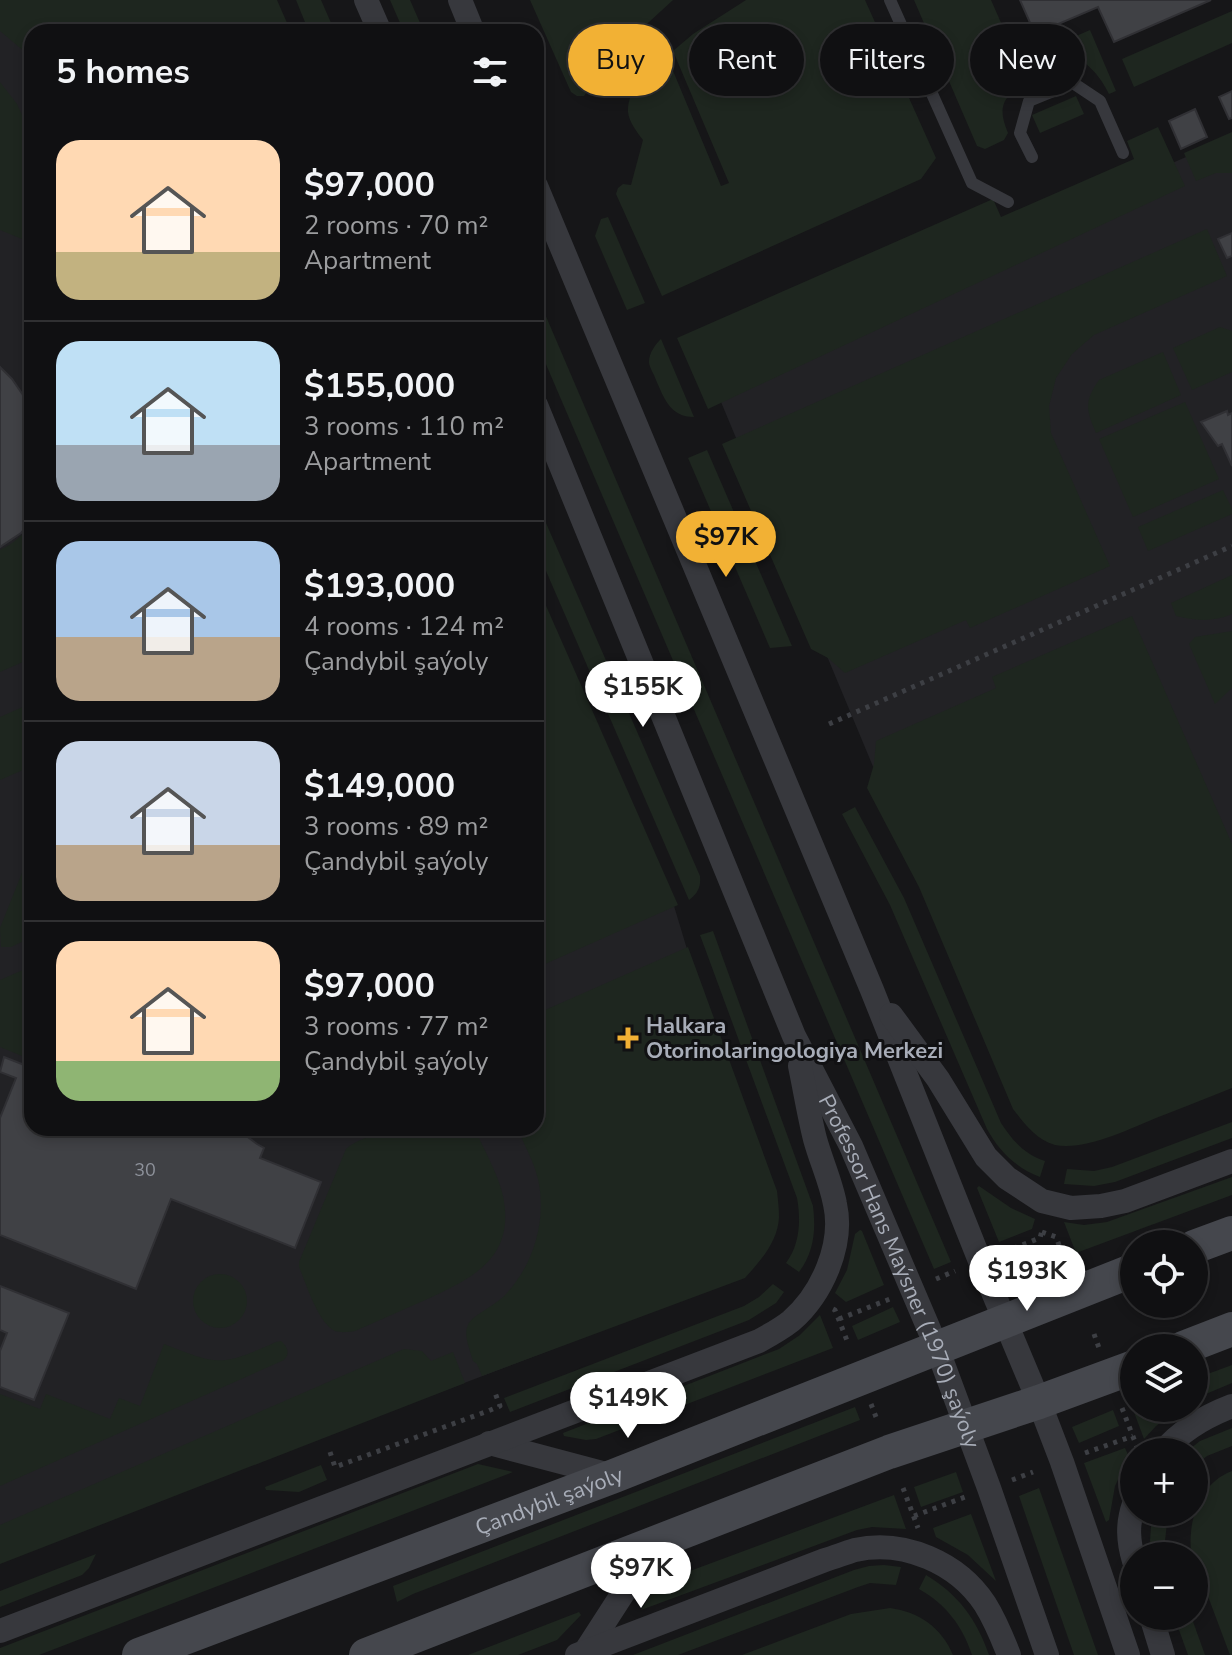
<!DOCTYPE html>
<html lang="en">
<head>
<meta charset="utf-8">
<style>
	body { margin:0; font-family:"Nunito Sans",sans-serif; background:#1e1e20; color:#f1f3f6; height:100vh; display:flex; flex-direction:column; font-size:30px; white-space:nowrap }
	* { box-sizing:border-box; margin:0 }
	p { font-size:26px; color:#9c9d9f }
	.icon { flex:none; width:44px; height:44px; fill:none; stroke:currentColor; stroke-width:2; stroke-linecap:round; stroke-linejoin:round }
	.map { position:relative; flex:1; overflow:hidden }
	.side { position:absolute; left:24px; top:24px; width:520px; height:1112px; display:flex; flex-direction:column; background:#101012; border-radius:24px; box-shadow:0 4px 12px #0003,0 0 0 2px #303032 }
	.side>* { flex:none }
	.banner { position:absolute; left:568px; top:24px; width:544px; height:72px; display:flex; gap:16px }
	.buttons { position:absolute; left:1120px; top:1230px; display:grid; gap:16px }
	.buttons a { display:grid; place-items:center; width:88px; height:88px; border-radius:50%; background:#101012; box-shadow:0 4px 12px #0003,0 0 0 2px #303032; font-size:40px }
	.price { position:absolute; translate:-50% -68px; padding:0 18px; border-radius:28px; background:#fff; color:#222; font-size:26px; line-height:52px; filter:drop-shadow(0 2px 4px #0008) }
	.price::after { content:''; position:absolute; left:50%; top:48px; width:24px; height:18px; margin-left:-12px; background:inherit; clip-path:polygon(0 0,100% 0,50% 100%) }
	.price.current { background:#f2b134; color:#111 }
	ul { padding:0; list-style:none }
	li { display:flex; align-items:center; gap:24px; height:200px; padding:0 32px }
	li+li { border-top:2px solid #303032 }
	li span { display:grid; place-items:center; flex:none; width:224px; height:160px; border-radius:24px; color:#555 }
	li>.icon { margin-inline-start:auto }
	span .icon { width:96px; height:96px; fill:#fffc; stroke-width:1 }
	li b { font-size:34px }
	h2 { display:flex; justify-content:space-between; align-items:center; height:96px; padding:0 32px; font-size:34px }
	.chip { padding:0 28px; border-radius:36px; background:#101012; box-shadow:0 4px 12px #0003,0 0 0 2px #303032; font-size:28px; line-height:72px }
	.chip.current { background:#f2b134; color:#111 }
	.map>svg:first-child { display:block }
	.built { fill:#222225 }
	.green { fill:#1e261f }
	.building { fill:#404145; stroke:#303034; stroke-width:2 }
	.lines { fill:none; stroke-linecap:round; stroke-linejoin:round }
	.path { stroke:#3d3f44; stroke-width:5; stroke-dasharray:4 6; stroke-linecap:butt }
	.lane { stroke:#37383d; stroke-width:12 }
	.street { stroke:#37383d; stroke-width:24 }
	.secondary { stroke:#45474d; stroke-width:34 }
	.poi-dot { fill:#f2b134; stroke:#111113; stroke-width:3 }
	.labels { text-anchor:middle; stroke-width:6; stroke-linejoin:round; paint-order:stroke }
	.number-label { font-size:18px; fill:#8e929b }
	.poi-label { font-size:22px; font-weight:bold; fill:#a8adb8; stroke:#111113; text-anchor:start }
	.street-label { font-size:22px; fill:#a8adb8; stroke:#111113 }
</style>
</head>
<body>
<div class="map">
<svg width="1232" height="1655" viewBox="0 0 1232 1655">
	<rect width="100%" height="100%" fill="#161618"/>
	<g class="built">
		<path d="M0,0L32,32V735L0,749Z"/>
		<path d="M1232,137V1085L1015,1107L706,366Z"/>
		<path d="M536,594L674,906L687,949L744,1276L425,1398L0,1531V751L32,737V1128H536Z"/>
	</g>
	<g class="green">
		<path d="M0,0H277L291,32H32V58L0,31Z"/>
		<path d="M296,0H321L335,32H309Z"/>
		<path d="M390,0H410L424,32H404Z"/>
		<path d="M530,0H673L625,44L607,64L584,96H577L571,92Z"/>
		<path d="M746,0H865L936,158L921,179L662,296L616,194L618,188L623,184L631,185L643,140C637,132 629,122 628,112C627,88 650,69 666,54L721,186L729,183L673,51L693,34Z"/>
		<path d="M914,0H991L1028,84C1002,95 997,107 1008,133L1004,140L985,149L977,146Z"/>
		<path d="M1232,11V43L1134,87L1122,59Z"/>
		<path d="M1090,30L1116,91L1109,94C1101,77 1083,54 1061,54C1057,54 1053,56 1049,57L1046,49Z"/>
		<path d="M0,82L17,104L32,137V243L0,230Z"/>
		<path d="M1076,96L1084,114L1040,133L1032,115Z"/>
		<path d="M1158,127L1185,186L708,409L677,338L993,199L1001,217L1134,159L1127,141Z"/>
		<path d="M1232,132V173H1216L1196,181L1184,153Z"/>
		<path d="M608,217L645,303L627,310L595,236L601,219Z"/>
		<path d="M1207,229L1227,276L1094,335L1072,354L1056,378L1049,406L1051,433L1110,566L970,628L966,620L845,673L828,658L811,649L722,444Z"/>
		<path d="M536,293L951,1262L934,1269L536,341Z"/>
		<path d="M1220,327L1232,331V372L1192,390L1173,348Z"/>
		<path d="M661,339L694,417C670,417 664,398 656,380C654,374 649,367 649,362C649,353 655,345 661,339Z"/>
		<path d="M1163,352L1181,395L1096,433C1086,410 1084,401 1099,380Z"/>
		<path d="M1185,402L1219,479L1133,517L1099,439Z"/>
		<path d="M707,450L792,646L770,648L688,458Z"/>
		<path d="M1223,490L1232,509V514L1148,551L1138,527Z"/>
		<path d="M536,500L700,876C701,887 698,893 689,900L536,548Z"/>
		<path d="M32,523V658L0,672V550C13,544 23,535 32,523Z"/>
		<path d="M1232,575V614C1214,622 1195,621 1176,616L1171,603Z"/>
		<path d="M536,583L678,905L536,968Z"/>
		<path d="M1132,616L1232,844V1088C1207,1098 1182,1108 1156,1118C1129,1129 1085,1151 1055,1145C1036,1140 1024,1123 1013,1109L919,887L867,788L874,764L876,741L996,688L992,677Z"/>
		<path d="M1232,631V688L1215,704L1189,644L1195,637Z"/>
		<path d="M32,703V766L0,780V717Z"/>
		<path d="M855,807L904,898L1001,1123C1012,1140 1025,1155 1045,1161L1040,1177C1016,1168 999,1151 987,1129L890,905L842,814Z"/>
		<path d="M32,848V937L11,947H1L0,928Z"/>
		<path d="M713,931L813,1206C816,1230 814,1252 799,1272L786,1263C800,1244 801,1220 797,1198L700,935Z"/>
		<path d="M688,947L777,1191C778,1200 779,1209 779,1217C778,1242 760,1261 745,1278L482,1376L477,1364L473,1361C470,1350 463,1335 468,1325C472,1315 497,1305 506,1294C534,1264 547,1219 538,1179C534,1162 524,1144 517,1128H536V1014Z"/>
		<path d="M32,966V1060L0,1047V980Z"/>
		<path d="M1232,1122V1138L1115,1182L1094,1186L1064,1184L1067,1169L1094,1171L1112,1167Z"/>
		<path d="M384,1128H474C483,1147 499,1176 503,1196C516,1259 471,1279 423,1301C400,1311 378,1321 355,1331C349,1332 341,1333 335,1331C318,1323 306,1283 299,1267V1262L346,1149C356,1139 372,1138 384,1128Z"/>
		<path d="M1232,1177V1195L1076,1253L1064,1222L1084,1225L1107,1222Z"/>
		<path d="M979,1186L1011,1208L1035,1219L1032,1229L999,1242L977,1188Z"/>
		<path d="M860,1230L862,1231L884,1285L846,1302L835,1293L847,1270L855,1234Z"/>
		<path d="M1048,1246L1055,1262L1014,1279L1008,1263Z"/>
		<circle cx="220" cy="1301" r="27"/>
		<path d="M773,1284L784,1292L776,1303L749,1320L510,1412L504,1398L744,1306L759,1297Z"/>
		<path d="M893,1307L900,1322L858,1340L852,1326Z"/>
		<path d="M820,1315L833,1348L596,1439L586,1440L564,1436L563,1433L779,1349L800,1335Z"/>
		<path d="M281,1341C288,1347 290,1354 284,1360L0,1486V1394L40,1409L46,1394L110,1419L119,1398L140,1406L164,1344C219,1366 222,1366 276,1342Z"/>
		<path d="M404,1349L422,1351L431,1361L453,1352L465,1383L0,1564V1525Z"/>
		<path d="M1232,1365V1383L1194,1399V1379Z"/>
		<path d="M1134,1403V1408H1179L1156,1426L1144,1439L1131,1404Z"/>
		<path d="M855,1407L860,1420L413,1594L397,1602L393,1586Z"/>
		<path d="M1113,1410L1119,1426L1079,1443L1072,1427Z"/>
		<path d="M1232,1428V1446L1207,1456L1194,1466V1452H1186L1200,1441Z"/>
		<path d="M1125,1448L1129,1457L1115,1486L1109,1520L1106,1522L1084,1463Z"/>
		<path d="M478,1464L513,1472L39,1655H0V1648Z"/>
		<path d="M321,1465L327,1480L299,1492L266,1490L265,1487Z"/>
		<path d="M1232,1471V1655H1230L1191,1551C1188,1519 1200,1483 1232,1471Z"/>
		<path d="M956,1472L963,1492L921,1507L914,1487Z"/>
		<path d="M1039,1488L1098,1655H1074L1019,1496Z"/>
		<path d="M894,1495L906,1529L872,1527L857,1530L641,1610L654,1589L663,1581Z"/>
		<path d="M1152,1512L1168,1514L1165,1541L1169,1556H1153L1150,1541Z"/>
		<path d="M971,1514L996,1581L968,1555L936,1537L933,1528Z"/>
		<path d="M96,1554L89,1568L82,1575L0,1607V1591Z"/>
		<path d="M884,1565L901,1567L896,1585L870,1583L858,1587L678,1655H633L854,1570L869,1566Z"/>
		<path d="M926,1575C958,1594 977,1620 989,1655H972C963,1627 946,1604 919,1589Z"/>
		<path d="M890,1608C919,1612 941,1627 953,1655H742L851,1614Z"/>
		<path d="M579,1612L581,1615L557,1640L518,1655H468Z"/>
		<path d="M1174,1616H1191L1205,1655H1188Z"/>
	</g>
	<g class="building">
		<path d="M1020,0H1211L1114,42L1098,7L1035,34Z"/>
		<path d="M1232,91V118L1229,119L1219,97Z"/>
		<path d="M1195,109L1207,137L1181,149L1169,121Z"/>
		<path d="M1232,233V256L1227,258L1218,239Z"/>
		<path d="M0,367L12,379L25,398L32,417V519L21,533L0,547Z"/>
		<path d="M1227,411L1228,415L1232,413V466L1222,444L1218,446L1201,422Z"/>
		<path d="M4,1057L32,1068V1128H241L244,1134L257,1144L264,1148L260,1158L321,1182L295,1248L171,1199L136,1289L0,1235V1118L16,1078L0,1072Z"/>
		<path d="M0,1286L69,1313L34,1400L0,1387V1351L7,1333L0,1330Z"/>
	</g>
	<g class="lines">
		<g class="path">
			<path d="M829,724L1232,546"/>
			<path d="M1042,1232L1056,1237L1065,1261"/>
			<path d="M1004,1252L1040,1238L1043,1227"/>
			<path d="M936,1279L955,1271"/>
			<path d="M833,1309L835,1310L848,1343"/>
			<path d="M839,1319L890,1299"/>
			<path d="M1094,1334L1099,1348"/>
			<path d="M871,1404L876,1417"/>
			<path d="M1122,1408L1137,1447"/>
			<path d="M330,1452L335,1467L488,1411L500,1406L494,1390"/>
			<path d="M1085,1453L1133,1436"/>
			<path d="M1012,1480L1033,1472"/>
			<path d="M903,1488L918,1528"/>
			<path d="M914,1516L965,1497"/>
		</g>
		<g class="lane">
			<path d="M890,0L972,183L1008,202"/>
			<path d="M1032,157L1020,133L1029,101L1073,83L1100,101L1123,153"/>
		</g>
		<g class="street">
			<path d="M366,0L380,32"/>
			<path d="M460,0L473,32"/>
			<path d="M536,186L872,990L980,1261L1039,1402L1062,1462L1128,1655"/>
			<path id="s1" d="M536,405L794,1036L851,1146L937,1348L989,1488L1047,1655"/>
			<path d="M891,1015L938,1079L986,1157L1007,1178L1042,1201L1071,1208L1101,1206L1125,1201L1232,1161"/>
			<path d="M489,1443L614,1476"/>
			<path d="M1163,1452C1181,1430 1206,1416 1232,1406"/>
			<path d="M1134,1504C1127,1524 1128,1541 1134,1561"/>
			<path d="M1151,1616L1163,1655"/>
			<path d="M0,1631L759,1341C770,1335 781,1329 791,1321C822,1294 844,1245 835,1204C831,1182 821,1161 815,1139C809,1115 805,1090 800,1066"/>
			<path d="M585,1652L656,1542"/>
			<path d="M577,1655L825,1560C835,1557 845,1553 855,1550C904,1539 958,1563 985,1604C995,1620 1002,1637 1009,1655"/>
		</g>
		<g class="secondary">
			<path d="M1194,1247L1232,1233"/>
			<path d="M1183,1348L1232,1329"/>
			<path id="s2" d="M139,1655L614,1476L1134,1270"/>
			<path d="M366,1655L889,1452L1039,1402L1134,1367"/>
		</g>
	</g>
	<path class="poi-dot" d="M624 1026h8v8h8v8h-8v8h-8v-8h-8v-8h8z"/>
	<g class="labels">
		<g class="number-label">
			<text x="145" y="1176">30</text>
		</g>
		<g class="poi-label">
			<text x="646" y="1033">Halkara<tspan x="646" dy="25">Otorinolaringologiya Merkezi</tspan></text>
		</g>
		<g class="street-label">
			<text dy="8" stroke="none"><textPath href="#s1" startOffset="940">Professor Hans Maýsner (1970) şaýoly</textPath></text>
			<text dy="8" stroke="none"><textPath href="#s2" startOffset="438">Çandybil şaýoly</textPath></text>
		</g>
	</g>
</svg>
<div class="buttons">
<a><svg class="icon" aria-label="locate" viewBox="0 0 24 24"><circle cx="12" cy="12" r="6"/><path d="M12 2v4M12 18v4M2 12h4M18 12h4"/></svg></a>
<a><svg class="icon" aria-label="layers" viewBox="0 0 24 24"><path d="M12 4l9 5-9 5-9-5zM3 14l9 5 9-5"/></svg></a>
<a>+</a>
<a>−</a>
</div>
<b class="price current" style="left:726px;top:579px">$97K</b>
<b class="price" style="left:643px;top:729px">$155K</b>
<b class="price" style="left:1027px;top:1313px">$193K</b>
<b class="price" style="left:628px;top:1440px">$149K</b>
<b class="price" style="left:641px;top:1610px">$97K</b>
<div class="banner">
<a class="chip current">Buy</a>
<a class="chip">Rent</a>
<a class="chip">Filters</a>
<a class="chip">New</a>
</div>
<section class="side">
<h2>5 homes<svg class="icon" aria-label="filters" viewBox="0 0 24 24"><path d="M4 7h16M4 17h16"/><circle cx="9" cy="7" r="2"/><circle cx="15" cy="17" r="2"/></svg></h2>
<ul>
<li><span style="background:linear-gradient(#ffd9b3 70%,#c2b280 0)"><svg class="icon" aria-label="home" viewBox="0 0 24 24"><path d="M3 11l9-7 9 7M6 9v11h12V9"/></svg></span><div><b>$97,000</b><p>2 rooms · 70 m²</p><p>Apartment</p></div></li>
<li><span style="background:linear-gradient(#bfe0f5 65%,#9aa5b1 0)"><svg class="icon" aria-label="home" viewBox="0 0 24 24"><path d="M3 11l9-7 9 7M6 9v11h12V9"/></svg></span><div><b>$155,000</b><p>3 rooms · 110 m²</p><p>Apartment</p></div></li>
<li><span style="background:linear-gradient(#a9c7e8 60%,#b9a48a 0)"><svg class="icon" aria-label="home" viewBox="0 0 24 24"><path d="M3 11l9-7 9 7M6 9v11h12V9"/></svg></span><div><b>$193,000</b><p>4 rooms · 124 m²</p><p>Çandybil şaýoly</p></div></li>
<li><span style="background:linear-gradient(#c9d6e8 65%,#b9a48a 0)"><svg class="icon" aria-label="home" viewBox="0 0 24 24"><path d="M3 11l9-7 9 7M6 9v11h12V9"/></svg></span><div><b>$149,000</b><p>3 rooms · 89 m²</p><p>Çandybil şaýoly</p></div></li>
<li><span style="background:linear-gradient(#ffd9b3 75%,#8fb573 0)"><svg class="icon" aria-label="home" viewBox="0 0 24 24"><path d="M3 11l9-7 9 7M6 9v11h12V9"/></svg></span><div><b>$97,000</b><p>3 rooms · 77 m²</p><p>Çandybil şaýoly</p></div></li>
</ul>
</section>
</div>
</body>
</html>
